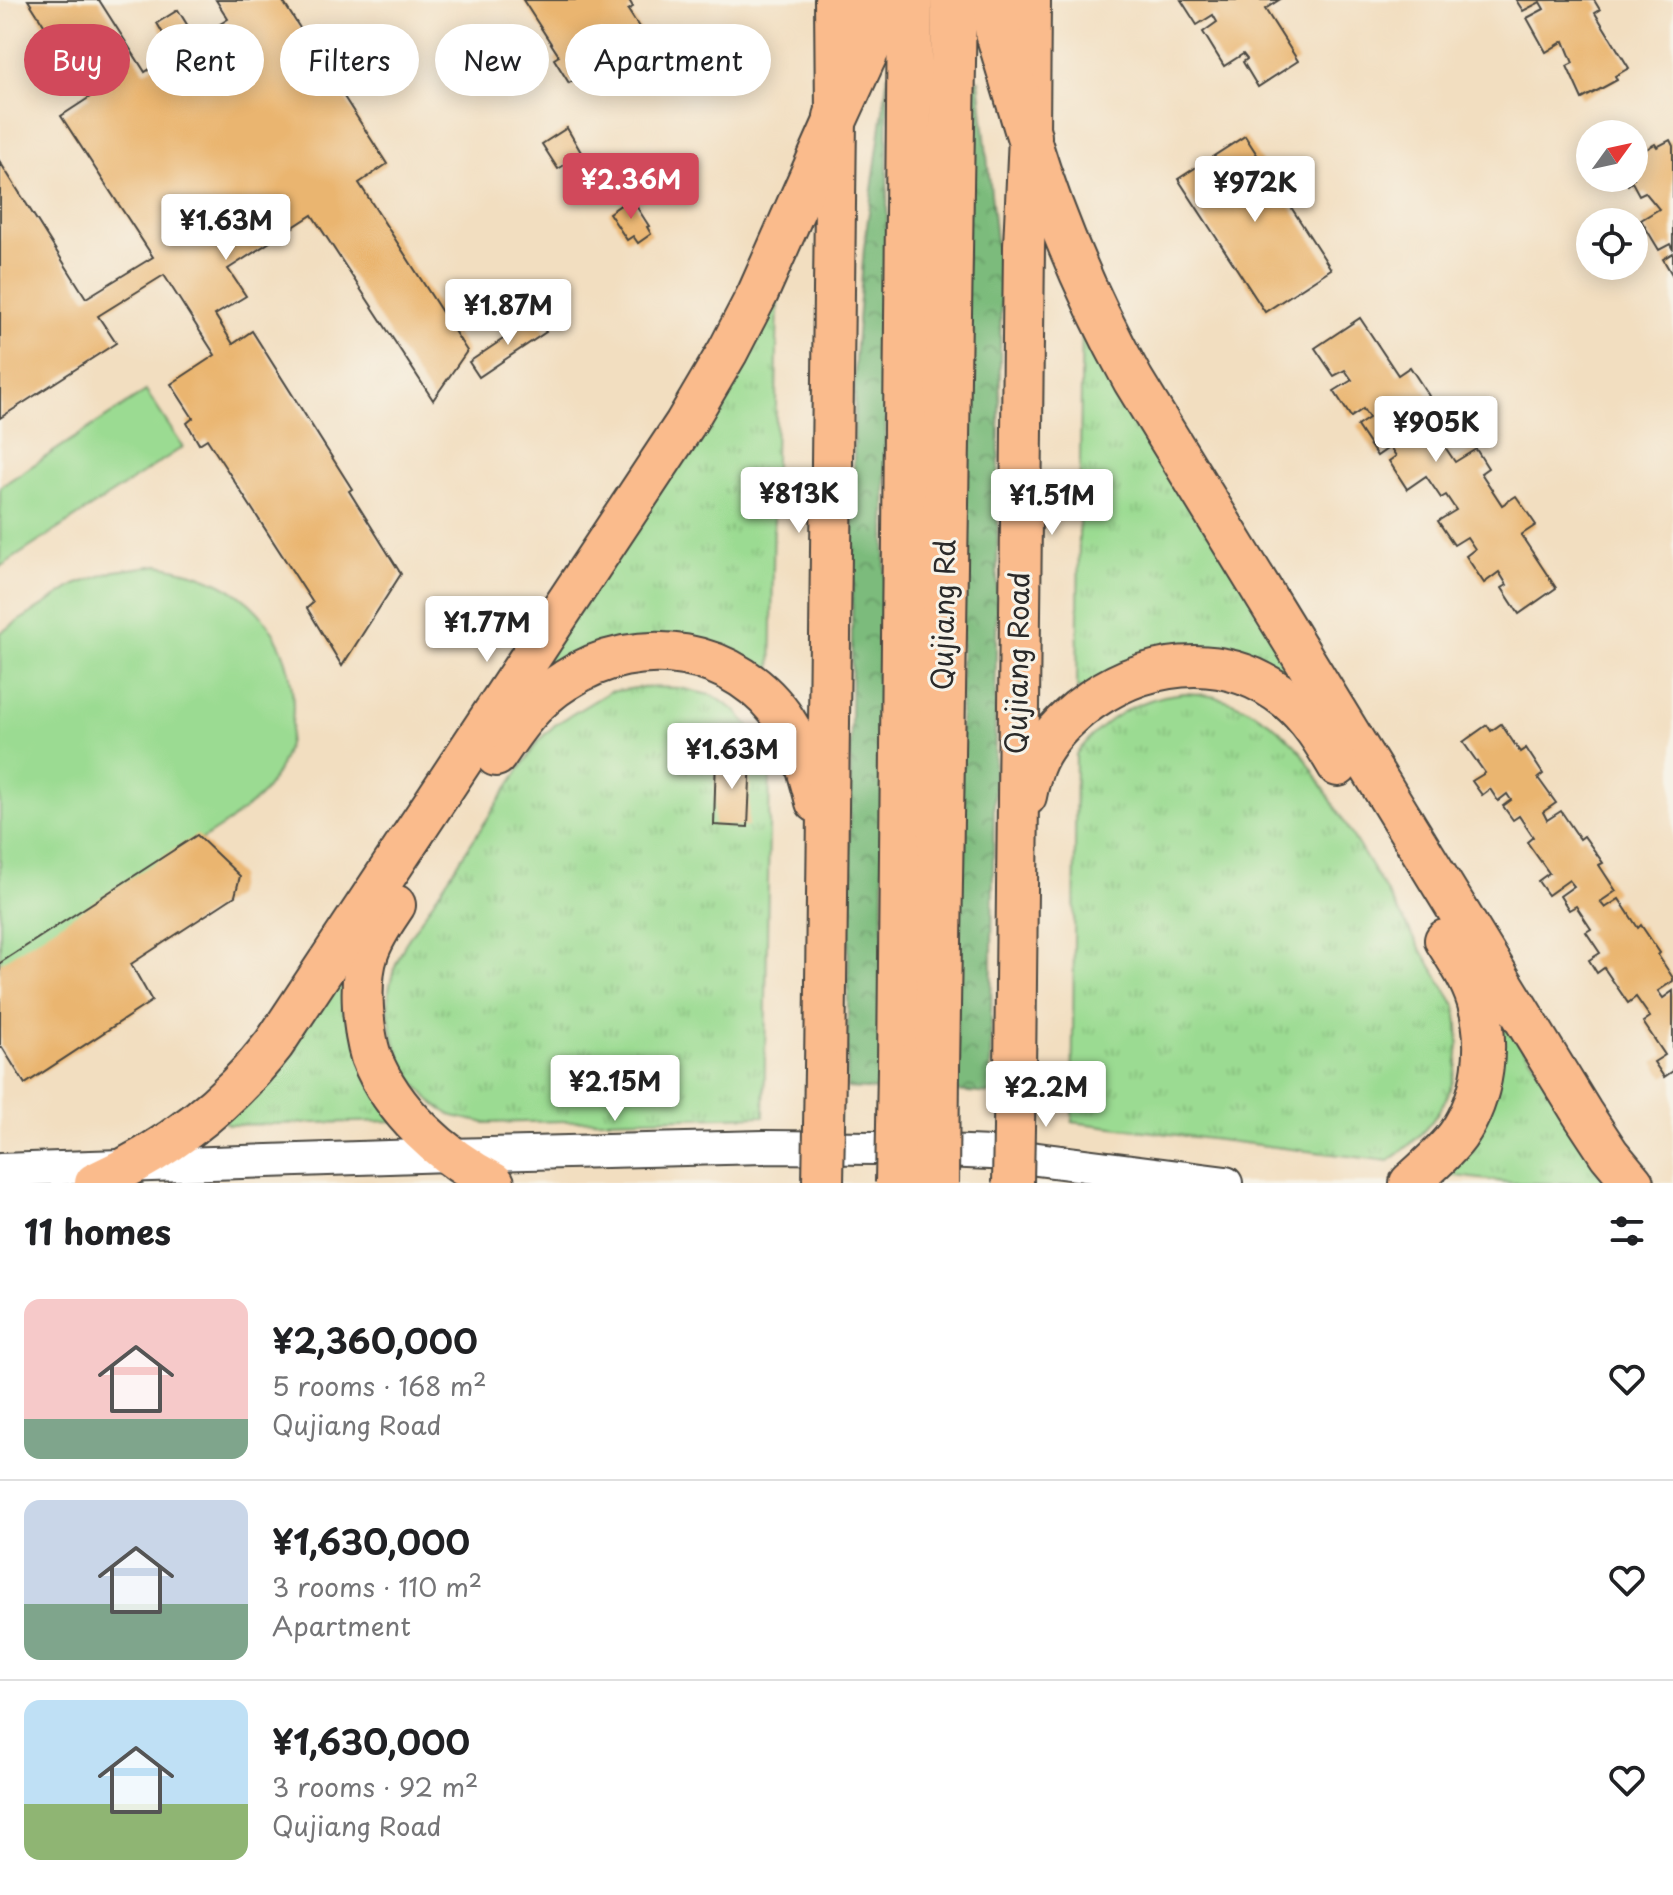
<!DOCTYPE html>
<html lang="en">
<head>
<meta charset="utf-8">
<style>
	body { margin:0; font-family:"Playpen Sans",sans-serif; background:#f6f6f6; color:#202124; height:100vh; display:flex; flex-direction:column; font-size:30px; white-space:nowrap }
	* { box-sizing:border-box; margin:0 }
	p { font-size:26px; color:#757577 }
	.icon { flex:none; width:44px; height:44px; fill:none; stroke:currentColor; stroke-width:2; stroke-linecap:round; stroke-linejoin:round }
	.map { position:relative; height:1183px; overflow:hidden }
	.side { display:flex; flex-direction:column; background:#fff; flex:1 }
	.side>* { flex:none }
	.banner { position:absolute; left:24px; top:24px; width:800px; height:72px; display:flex; gap:16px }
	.needle { width:52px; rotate:57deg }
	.buttons { position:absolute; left:1576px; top:120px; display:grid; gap:16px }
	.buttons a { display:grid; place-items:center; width:72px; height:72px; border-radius:50%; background:#fff; box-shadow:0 4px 20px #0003; font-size:40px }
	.price { position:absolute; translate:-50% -68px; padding:0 18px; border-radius:8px; background:#fff; color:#222; font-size:26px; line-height:52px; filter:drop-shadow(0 2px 4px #0008) }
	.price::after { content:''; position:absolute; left:50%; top:48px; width:24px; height:18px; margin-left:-12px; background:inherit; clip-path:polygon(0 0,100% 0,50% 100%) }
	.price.selected { background:#d1495b; color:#fff }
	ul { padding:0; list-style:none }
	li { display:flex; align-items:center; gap:24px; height:200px; padding:0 24px }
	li+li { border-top:2px solid #e0e0e0 }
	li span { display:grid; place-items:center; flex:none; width:224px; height:160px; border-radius:16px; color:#555 }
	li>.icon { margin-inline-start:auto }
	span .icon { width:96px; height:96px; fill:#fffc; stroke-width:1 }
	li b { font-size:34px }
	h2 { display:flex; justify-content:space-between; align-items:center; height:96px; padding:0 24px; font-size:34px }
	.pill { padding:0 28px; border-radius:36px; background:#fff; box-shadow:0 4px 20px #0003; font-size:28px; line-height:72px }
	.pill.selected { background:#d1495b; color:#fff }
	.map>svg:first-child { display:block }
	.grass { fill:url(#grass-tufts); stroke:#63835e; stroke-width:2 }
	.forest { fill:url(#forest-crowns); stroke:#547354; stroke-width:2 }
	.pitch { fill:#9bdb92; stroke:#63835e; stroke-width:2 }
	.building { fill:#eab56f }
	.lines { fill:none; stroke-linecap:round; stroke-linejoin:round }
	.minor-casing { stroke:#494641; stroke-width:36 }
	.major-casing { stroke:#494641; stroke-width:44 }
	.highway-casing { stroke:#494641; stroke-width:48 }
	.minor { stroke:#fff; stroke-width:32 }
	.major { stroke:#fabb8c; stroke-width:40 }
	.highway { stroke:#fabb8c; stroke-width:44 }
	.major-bridge-casing { stroke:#494641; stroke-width:44; stroke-linecap:butt }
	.highway-bridge-casing { stroke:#494641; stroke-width:48; stroke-linecap:butt }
	.major-bridge { stroke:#fabb8c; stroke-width:40 }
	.highway-bridge { stroke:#fabb8c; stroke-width:44 }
	.labels { text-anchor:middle; stroke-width:6; stroke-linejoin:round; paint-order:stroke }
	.street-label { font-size:28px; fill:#2b2b2b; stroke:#f7f3e8 }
</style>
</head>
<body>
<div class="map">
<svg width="1673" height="1183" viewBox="0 0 1673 1183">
	<defs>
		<pattern id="grass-tufts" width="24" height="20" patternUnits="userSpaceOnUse" patternTransform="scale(2)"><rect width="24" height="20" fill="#9bdb92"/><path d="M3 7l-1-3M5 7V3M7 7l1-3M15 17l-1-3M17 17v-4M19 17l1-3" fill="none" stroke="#86bc7e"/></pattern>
		<pattern id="forest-crowns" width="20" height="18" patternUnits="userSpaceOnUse" patternTransform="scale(2)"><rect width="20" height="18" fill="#7cbb7c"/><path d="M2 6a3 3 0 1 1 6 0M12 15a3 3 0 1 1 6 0" fill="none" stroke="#669866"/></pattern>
	</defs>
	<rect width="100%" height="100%" fill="#f7f3e8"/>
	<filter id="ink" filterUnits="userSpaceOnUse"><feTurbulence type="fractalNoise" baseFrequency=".0125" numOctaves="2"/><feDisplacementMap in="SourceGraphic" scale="16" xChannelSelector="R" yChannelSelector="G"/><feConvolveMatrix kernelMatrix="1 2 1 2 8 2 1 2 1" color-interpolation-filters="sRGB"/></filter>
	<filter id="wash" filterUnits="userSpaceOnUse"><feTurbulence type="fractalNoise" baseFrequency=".006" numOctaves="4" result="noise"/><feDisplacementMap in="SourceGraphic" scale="32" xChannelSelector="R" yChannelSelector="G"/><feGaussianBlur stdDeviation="1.8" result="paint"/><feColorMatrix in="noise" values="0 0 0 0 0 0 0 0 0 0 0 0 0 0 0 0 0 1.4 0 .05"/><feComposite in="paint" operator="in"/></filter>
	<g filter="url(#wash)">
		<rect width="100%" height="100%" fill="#f2dec0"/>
		<g class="grass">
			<path d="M778,294L771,680L729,654L527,689Z"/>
			<path d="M1082,308L1306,686L1280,678L1077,689Z"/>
			<path d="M643,687L680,688L714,696L736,711L763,741L770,766L764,1116L485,1123C474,1120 458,1119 449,1114C409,1091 384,1035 389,991C391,974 398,959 405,944L539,740L556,724L609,692Z"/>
			<path d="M1184,693C1232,694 1272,718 1303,754L1456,1007C1467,1077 1445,1121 1389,1161L1072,1122L1076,754C1105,717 1138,698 1184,693Z"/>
			<path d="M350,950L394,1121L229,1125L223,1121Z"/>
			<path d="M1488,999L1621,1183H1513L1447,1175Z"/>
		</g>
		<g class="forest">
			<path d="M888,74L882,1090L847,1088L855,359L864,248Z"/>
			<path d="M968,80H979L1001,288L990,1094L956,1091Z"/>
		</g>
		<g class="pitch">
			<path d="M146,391L183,447L0,567V487Z"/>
			<path d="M159,565C188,571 214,577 239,595C300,638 311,735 263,793C254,803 241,812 230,821L0,971V633L75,585L115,571Z"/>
		</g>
		<g id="blocks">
			<g class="building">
				<path d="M28,0H99L145,72L174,53L157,23L178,10L196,39L228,19L216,0H282L387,164L359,183L467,351L433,400L312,215L228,269L246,296L215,315L233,344L252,331L352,489L349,491L401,574L342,666L307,608L313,603L207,439L199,444L187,423L193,418L171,384L215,355L164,275L98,316L116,343L0,418V162L86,298L153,257L61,116L90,97Z"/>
				<path d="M523,0H629L633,7L628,10L644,35L627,45L611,80L589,70L569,83L554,59L559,56Z"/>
				<path d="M1181,0H1279L1265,9L1298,61L1258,87L1243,62L1247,59L1243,54L1224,66L1203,32L1217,22L1213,15L1197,25Z"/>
				<path d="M1516,0H1594L1600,10L1595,13L1629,68L1615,76L1617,80L1582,99L1567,66L1573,63L1564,41L1546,52L1527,18L1544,9L1540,2L1523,11Z"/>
				<path d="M567,128L582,154L558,169L542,144Z"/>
				<path d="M1245,136L1331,269L1265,312L1178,179Z"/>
				<path d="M1670,140L1673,146V250L1670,244L1659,250L1641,220L1659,209L1645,192L1639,195L1632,182L1628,185L1624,178H1634V156L1655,144L1657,147Z"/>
				<path d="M631,198L649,226L647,227L651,234L638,243L633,236L627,240L609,213Z"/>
				<path d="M1673,253V276L1663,259Z"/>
				<path d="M536,317L546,332L479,377L469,362Z"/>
				<path d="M1360,318L1398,375L1410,367L1429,396L1417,405L1455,462L1476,449L1488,468L1481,473L1502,505L1516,496L1536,525L1521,535L1556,588L1519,614L1502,588L1507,585L1499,572L1484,583L1466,556L1475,549L1467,537L1454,545L1438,521L1456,510L1446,495L1441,498L1426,476L1407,489L1389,461L1396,456L1390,447L1377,456L1357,426L1369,418L1363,409L1351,417L1334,391L1352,380L1345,370L1334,376L1315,348Z"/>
				<path d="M1501,724L1520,752L1526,748L1543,774L1538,778L1556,803L1543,812L1547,820L1561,811L1580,839L1584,836L1603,863L1599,865L1616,891L1600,902L1605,908L1619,899L1638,928L1641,925L1660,953L1658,955L1673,978V981L1658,991L1663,998L1673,991V1071L1664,1077L1654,1062L1665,1055L1643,1022L1650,1017L1636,997L1628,1003L1604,968L1597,973L1589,960L1600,953L1586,932L1591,929L1576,906L1569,910L1560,896L1574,886L1569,880L1548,895L1538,881L1549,873L1527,842L1533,837L1519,816L1513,820L1503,806L1511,800L1507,794L1498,801L1490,789L1482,795L1472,781L1485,773L1463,742L1487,725L1491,731Z"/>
				<path d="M716,755L751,756L748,827L714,825Z"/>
				<path d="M197,835L240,876L235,896L131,964L152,1001L25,1084L2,1047L0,1048V963Z"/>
			</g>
		</g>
	</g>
	<g filter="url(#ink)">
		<use href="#blocks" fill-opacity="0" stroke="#494641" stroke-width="2"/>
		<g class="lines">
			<g class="minor-casing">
				<path id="minor" d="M0,1170L449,1155L764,1147L877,1148L990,1153L1226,1183"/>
			</g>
			<g class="major-casing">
				<g id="major">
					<path d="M1029,136C1055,221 1090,302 1133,380L1582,1113L1609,1154L1633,1183"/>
					<path d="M496,756C516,726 535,699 566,680C638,632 739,648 786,722C802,746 809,775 816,802"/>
					<path d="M1026,796C1028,786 1030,776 1034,766C1042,745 1061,724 1079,709C1140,661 1222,647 1287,699C1309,717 1324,742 1338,766"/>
					<path d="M395,905C385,920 374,935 368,953C362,970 362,990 363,1008C364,1024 366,1041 371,1057C392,1111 443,1157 494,1183"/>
					<path d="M825,1070L836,117L835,0"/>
					<path d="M1015,1073L1024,246L1029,136L1030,0"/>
					<path d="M95,1183C166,1151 226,1106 274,1044L685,424L728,351L758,293L836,117"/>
					<path d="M1410,1183C1426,1168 1445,1153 1458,1135C1484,1097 1491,1044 1477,1000C1470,978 1457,959 1445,940"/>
				</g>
			</g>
			<g class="highway-casing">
				<g id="highway">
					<path d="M992,0L998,33L1029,136"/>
					<path d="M836,117L869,45L877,0"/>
					<path d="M900,1067L910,0"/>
					<path d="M937,1069L954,0"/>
				</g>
			</g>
			<use href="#minor" class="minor"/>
			<use href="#major" class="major"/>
			<use href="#highway" class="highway"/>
			<g class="major-bridge-casing">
				<g id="major-bridge">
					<path d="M823,1183L825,1070"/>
					<path d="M1013,1183L1015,1073"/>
				</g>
			</g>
			<g class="highway-bridge-casing">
				<g id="highway-bridge">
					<path d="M898,1183L900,1067"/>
					<path d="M936,1183L937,1069"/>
				</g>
			</g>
			<use href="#major-bridge" class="major-bridge"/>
			<use href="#highway-bridge" class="highway-bridge"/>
		</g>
	</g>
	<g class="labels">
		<g class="street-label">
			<text transform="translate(944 615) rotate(-89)" y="10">Qujiang Rd</text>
			<text transform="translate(1018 663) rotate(-89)" y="10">Qujiang Road</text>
		</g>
	</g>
</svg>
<div class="buttons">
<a><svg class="needle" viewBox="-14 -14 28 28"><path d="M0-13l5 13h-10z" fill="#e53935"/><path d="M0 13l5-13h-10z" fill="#757577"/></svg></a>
<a><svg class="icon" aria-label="locate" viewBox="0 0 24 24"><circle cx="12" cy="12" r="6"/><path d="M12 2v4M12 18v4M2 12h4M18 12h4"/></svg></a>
</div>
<b class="price selected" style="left:631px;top:221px">¥2.36M</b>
<b class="price" style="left:1255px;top:224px">¥972K</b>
<b class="price" style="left:226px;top:262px">¥1.63M</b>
<b class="price" style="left:508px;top:347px">¥1.87M</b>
<b class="price" style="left:1436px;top:464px">¥905K</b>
<b class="price" style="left:799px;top:535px">¥813K</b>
<b class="price" style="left:1052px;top:537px">¥1.51M</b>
<b class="price" style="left:487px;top:664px">¥1.77M</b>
<b class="price" style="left:732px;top:791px">¥1.63M</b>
<b class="price" style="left:615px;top:1123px">¥2.15M</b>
<b class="price" style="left:1046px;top:1129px">¥2.2M</b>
<div class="banner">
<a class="pill selected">Buy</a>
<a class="pill">Rent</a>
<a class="pill">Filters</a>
<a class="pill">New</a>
<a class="pill">Apartment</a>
</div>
</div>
<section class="side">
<h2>11 homes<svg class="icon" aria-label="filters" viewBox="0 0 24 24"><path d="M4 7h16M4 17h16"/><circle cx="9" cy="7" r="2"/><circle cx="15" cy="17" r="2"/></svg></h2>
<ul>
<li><span style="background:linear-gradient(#f6c9c9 75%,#7fa58c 0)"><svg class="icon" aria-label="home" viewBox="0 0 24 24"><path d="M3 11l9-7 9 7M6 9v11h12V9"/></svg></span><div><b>¥2,360,000</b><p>5 rooms · 168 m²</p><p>Qujiang Road</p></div><svg class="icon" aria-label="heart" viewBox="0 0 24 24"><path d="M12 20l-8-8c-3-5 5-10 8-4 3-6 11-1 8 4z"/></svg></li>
<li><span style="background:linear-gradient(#c9d6e8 65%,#7fa58c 0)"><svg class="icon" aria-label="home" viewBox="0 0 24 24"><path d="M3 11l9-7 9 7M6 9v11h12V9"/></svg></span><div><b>¥1,630,000</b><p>3 rooms · 110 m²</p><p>Apartment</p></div><svg class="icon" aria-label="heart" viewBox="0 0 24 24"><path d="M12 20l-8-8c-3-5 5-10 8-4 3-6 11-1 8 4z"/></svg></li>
<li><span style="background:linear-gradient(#bfe0f5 65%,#8fb573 0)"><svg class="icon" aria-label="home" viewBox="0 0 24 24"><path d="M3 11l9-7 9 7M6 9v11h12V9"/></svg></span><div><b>¥1,630,000</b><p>3 rooms · 92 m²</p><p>Qujiang Road</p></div><svg class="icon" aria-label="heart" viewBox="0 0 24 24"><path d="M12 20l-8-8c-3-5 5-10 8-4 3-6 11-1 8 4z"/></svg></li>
</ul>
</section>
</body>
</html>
